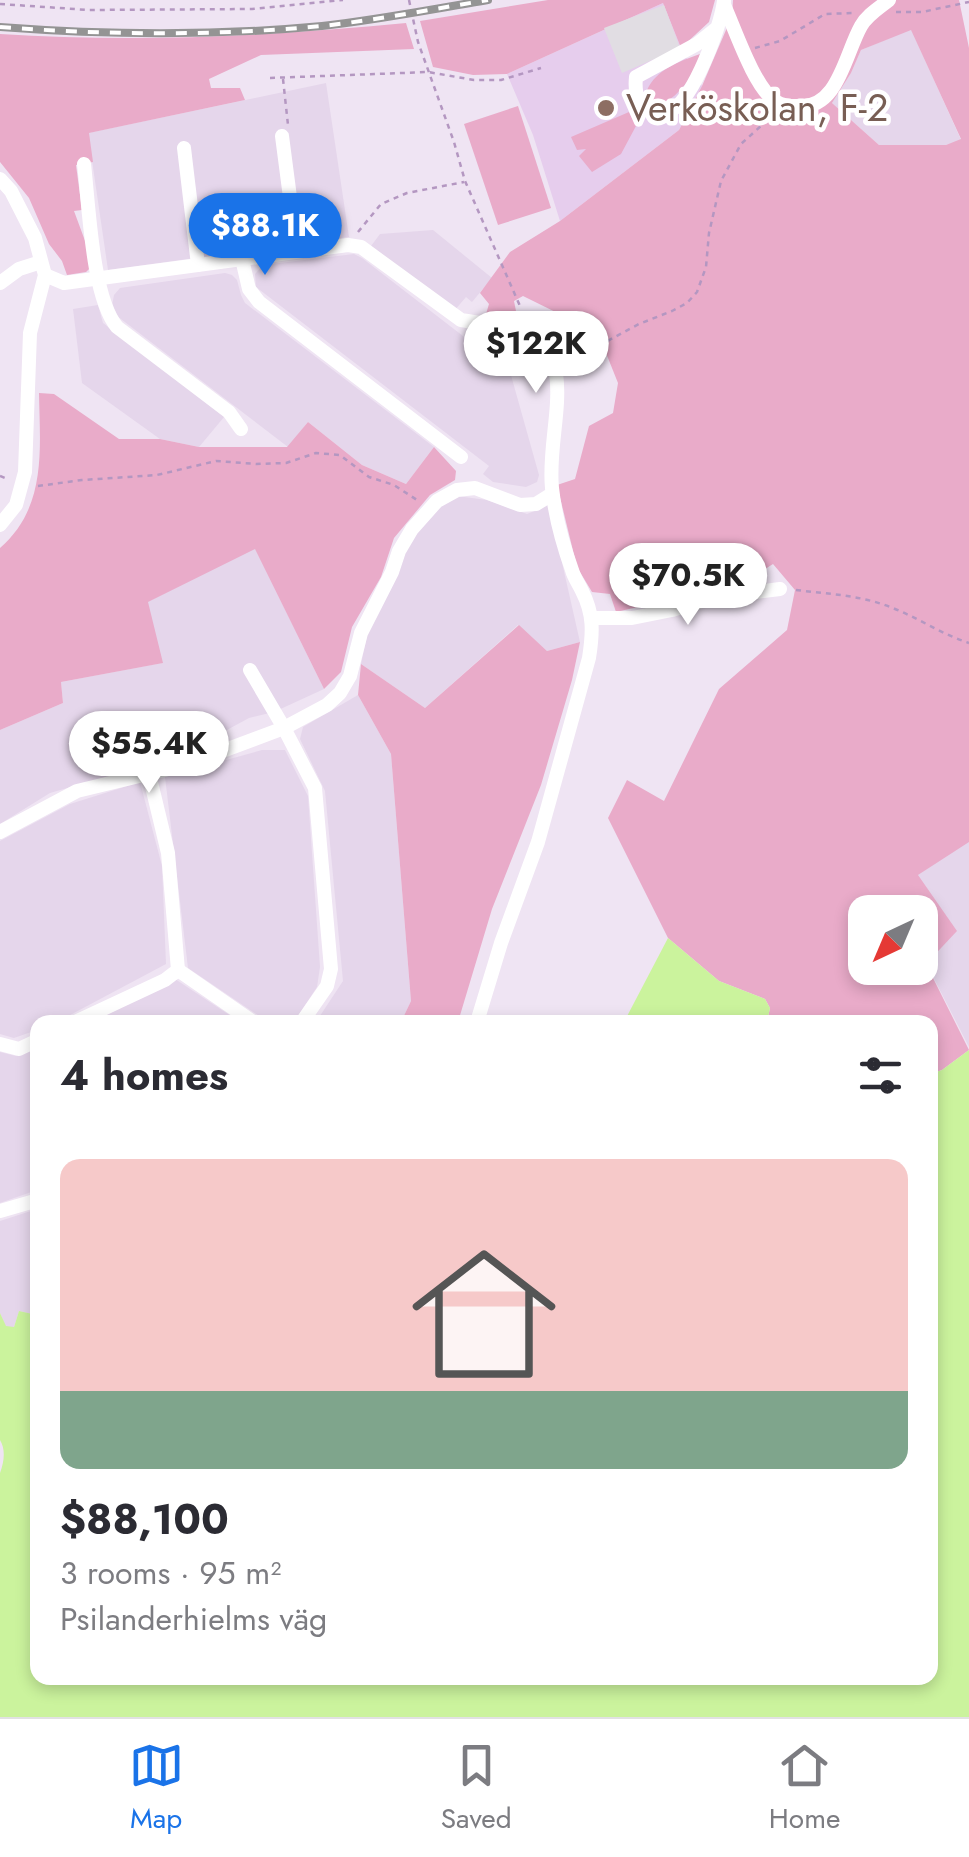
<!DOCTYPE html>
<html lang="en">
<head>
<meta charset="utf-8">
<style>
	body { margin:0; font-family:Jost,sans-serif; background:#f2f2f3; color:#2b2b33; height:100vh; display:flex; flex-direction:column; font-size:38px; white-space:nowrap }
	* { box-sizing:border-box; margin:0 }
	p { font-size:32px; color:#7c7c81 }
	.icon { flex:none; width:55px; height:55px; fill:none; stroke:currentColor; stroke-width:2; stroke-linecap:round; stroke-linejoin:round }
	.map { position:relative; flex:1; overflow:hidden }
	.sheet { position:absolute; left:30px; top:1015px; width:908px; height:670px; display:flex; flex-direction:column; background:#fff; border-radius:20px; box-shadow:0 5px 15px #0003 }
	.sheet>* { flex:none }
	.needle { width:65px; rotate:224deg }
	.tools { position:absolute; left:848px; top:895px; display:grid; gap:20px }
	.tools a { display:grid; place-items:center; width:90px; height:90px; border-radius:20px; background:#fff; box-shadow:0 5px 15px #0003; font-size:50px }
	.price { position:absolute; translate:-50% -85px; padding:0 22px; border-radius:35px; background:#fff; color:#222; font-size:32px; line-height:65px; filter:drop-shadow(0 2px 5px #0008) }
	.price::after { content:''; position:absolute; left:50%; top:60px; width:30px; height:22px; margin-left:-15px; background:inherit; clip-path:polygon(0 0,100% 0,50% 100%) }
	.price.current { background:#1a73e8; color:#fff }
	ul { padding:0; list-style:none }
	li { display:grid; align-content:center; gap:20px; height:530px; padding:0 30px }
	li span { display:grid; place-items:center; height:310px; border-radius:20px; color:#555 }
	li>.icon { margin-inline-start:auto }
	span .icon { width:180px; height:180px; fill:#fffc; stroke-width:1 }
	li b { font-size:42px }
	h2 { display:flex; justify-content:space-between; align-items:center; height:120px; padding:0 30px; font-size:42px }
	.tab-bar { display:flex; justify-content:space-around; align-items:center; height:140px; border-top:2px solid #e1e1e2; background:#fff; font-size:28px; color:#7c7c81 }
	.tab-bar a { display:grid; justify-items:center; gap:5px }
	.tab-bar .current { color:#1a73e8 }
	.map>svg:first-child { display:block }
	.residential { fill:#e5d6eb }
	.education { fill:#e6cded }
	.green { fill:#e9abc9; fill-rule:evenodd }
	.parking { fill:#e1dde3 }
	.water { fill:#cbf39d }
	.lines { fill:none; stroke-linecap:round; stroke-linejoin:round }
	.path { stroke:#b497c1; stroke-width:2.5; stroke-dasharray:5 5; stroke-linecap:butt }
	.minor { stroke:#fff; stroke-width:14 }
	.rail-casing { stroke:#949494; stroke-width:8 }
	.rail { stroke:#fff; stroke-width:4; stroke-dasharray:11; stroke-linecap:butt }
	.education-dot { fill:#8d6e63; stroke:#fff; stroke-width:4 }
	.labels { text-anchor:middle; stroke-width:9; stroke-linejoin:round; paint-order:stroke }
	.education-label { font-size:38px; fill:#785e54; stroke:#fff; text-anchor:start }
</style>
</head>
<body>
<div class="map">
<svg width="969" height="1717" viewBox="0 0 969 1717">
	<rect width="100%" height="100%" fill="#efe4f3"/>
	<g class="residential">
		<path d="M911,29L961,140L946,145H879L832,103L851,73L861,50Z"/>
		<path d="M326,83L349,237L108,270L88,133Z"/>
		<path d="M433,230L492,278L472,302L466,297L454,311L371,246L380,234Z"/>
		<path d="M354,254L362,258L472,343L500,336L539,475L537,482L526,487L493,482L483,474L489,466L256,287L255,274L263,265Z"/>
		<path d="M225,273L232,275L237,280L241,295L245,303L434,447L406,484L362,465L308,422L288,447L117,316L112,305L114,295L120,288Z"/>
		<path d="M98,305L103,323L224,417L199,447L160,439L82,383L73,309Z"/>
		<path d="M457,496L487,500L527,514L549,505L580,642L547,651L518,625L425,708L361,664L368,631L412,535L434,509Z"/>
		<path d="M255,548L324,689L274,712L249,718L179,756L50,793L0,824V730L63,703L61,682L162,663L147,602Z"/>
		<path d="M358,695L391,754L411,1001L401,1022H316L343,981L325,791L300,739L303,727Z"/>
		<path d="M262,750H285L308,796L320,967L317,987L294,1022H268L188,968L165,777Z"/>
		<path d="M140,782L162,866L166,964L57,1022H38L37,1030L14,1038L0,1034V841L70,804Z"/>
		<path d="M967,841L969,842V1047L926,963L918,875Z"/>
		<path d="M175,979L240,1022H94Z"/>
		<path d="M37,1048V1190L0,1203V1052L16,1056Z"/>
		<path d="M37,1209V1315L19,1311L14,1327H6L0,1313V1221Z"/>
	</g>
	<path class="education" d="M663,3L681,48L702,86L679,130L560,221L533,135L507,74Z"/>
	<g class="green">
		<path d="M548,0H715L709,22L681,48L663,3L507,74L473,75L433,67L420,21Z"/>
		<path d="M733,0H959L969,48V842L918,875L957,931L926,964L969,1050L942,1070L930,1074V1022H767L770,1008L765,999L719,981L668,938L608,818L627,780L664,801L719,689L787,630L795,590L773,564L743,583L616,612L610,594L592,592L577,567L557,485L575,479L589,426L613,413L618,383L598,333L523,296L514,301L517,316L494,320L486,314L489,304L480,293L510,252L560,221L679,130L702,86L732,16ZM911,30L961,139L946,145H879L832,103L851,73L861,50ZM865,912H920V968H865Z"/>
		<path d="M406,23L414,49L261,55L209,79L211,88H240L245,100L89,133L93,162L76,165L82,210L74,211L91,257V267L86,272L67,275L62,261L49,244L29,198L0,162V34C136,43 271,36 406,23Z"/>
		<path d="M700,54C694,76 681,94 661,105L652,101L647,90C657,69 678,62 700,54Z"/>
		<path d="M518,106L551,208L498,225L464,124Z"/>
		<path d="M629,112L636,126L621,154L592,172L579,156L586,149L577,150L571,137Z"/>
		<path d="M39,393L54,394L119,439H160L199,447H287L308,422L362,465L406,484L434,447L456,471L455,480L430,495L394,538L381,577L352,627L341,672L324,689L255,549L148,602L163,663L61,682L63,703L0,730V548C47,507 40,450 39,393Z"/>
		<path d="M519,625L547,651L580,642L572,680L541,785L492,909L458,1022H401L411,1001L391,754L358,695L361,664L425,708Z"/>
	</g>
	<path class="parking" d="M664,5L680,48L622,73L604,28Z"/>
	<g class="water">
		<path d="M668,938L719,981L765,999L770,1008L767,1022H624Z"/>
		<path d="M969,1050V1717H0V1473C4,1462 6,1450 0,1440V1313L6,1326L14,1327L19,1311L37,1315L38,1678H930V1074L942,1070Z"/>
	</g>
	<g class="lines">
		<g class="path">
			<path d="M409,0L418,42L454,142L465,181L520,306"/>
			<path d="M0,4L89,10L252,9L343,0"/>
			<path d="M896,12H922L969,2"/>
			<path d="M755,48L780,41L825,14L853,13"/>
			<path d="M270,78L428,72L474,80H501L541,68"/>
			<path d="M283,79L288,125"/>
			<path d="M358,232L381,204L407,193L464,182"/>
			<path d="M572,374L582,369L600,345L639,324L672,311L687,303L697,292L706,267L709,233L721,181L741,144L773,115"/>
			<path d="M0,476L5,478"/>
			<path d="M38,486L82,480L157,475L216,461L256,464L286,463L316,453L340,455L369,477L394,485L417,500"/>
			<path d="M796,590C828,594 860,595 890,607C917,617 941,634 969,643"/>
		</g>
		<g class="minor">
			<path d="M724,5C735,29 754,87 775,101C782,106 790,106 798,106C838,110 845,54 861,26C867,15 879,8 889,0"/>
			<path d="M717,28L697,44L636,77C634,96 639,107 656,115C662,113 667,113 672,110C695,96 720,27 724,1"/>
			<path d="M282,136L297,251"/>
			<path d="M184,148L198,265"/>
			<path d="M84,164C89,206 92,297 117,327L229,412L241,429"/>
			<path d="M0,179L11,191L35,238L45,275L30,333L25,472L16,505L0,525"/>
			<path d="M242,259L249,289L259,302L461,457"/>
			<path d="M45,275L64,283L348,245L361,247L461,320L499,326L527,321C580,365 546,431 552,488C555,515 563,545 572,570C574,578 579,584 582,591C594,614 593,633 589,658L538,842L501,943L477,1022"/>
			<path d="M0,283L19,269L41,262"/>
			<path d="M592,618H632L672,610L715,597L780,589"/>
			<path d="M250,670L284,728L315,788L331,969L327,986L302,1022"/>
			<path d="M0,832L77,791L185,765L284,728L327,705L340,693L350,676L361,633L392,572L399,551L412,529L437,501L457,490L475,488L520,505L536,504L552,494"/>
			<path d="M178,970L253,1022"/>
			<path d="M75,1022L165,980L178,970L168,853L149,774"/>
			<path d="M0,1044L19,1049L38,1040"/>
			<path d="M0,1211L38,1200"/>
		</g>
		<g class="rail-casing">
			<path id="rail" d="M0,27C107,35 215,36 322,26C377,20 433,9 488,0"/>
		</g>
		<use href="#rail" class="rail"/>
	</g>
	<circle class="education-dot" cx="606" cy="108" r="10"/>
	<g class="labels">
		<g class="education-label">
			<text x="626" y="121">Verköskolan, F-2</text>
		</g>
	</g>
</svg>
<div class="tools">
<a><svg class="needle" viewBox="-14 -14 28 28"><path d="M0-13l5 13h-10z" fill="#e53935"/><path d="M0 13l5-13h-10z" fill="#7c7c81"/></svg></a>
</div>
<b class="price current" style="left:265px;top:278px">$88.1K</b>
<b class="price" style="left:536px;top:396px">$122K</b>
<b class="price" style="left:688px;top:628px">$70.5K</b>
<b class="price" style="left:149px;top:796px">$55.4K</b>
<section class="sheet">
<h2>4 homes<svg class="icon" aria-label="filters" viewBox="0 0 24 24"><path d="M4 7h16M4 17h16"/><circle cx="9" cy="7" r="2"/><circle cx="15" cy="17" r="2"/></svg></h2>
<ul>
<li><span style="background:linear-gradient(#f6c9c9 75%,#7fa58c 0)"><svg class="icon" aria-label="home" viewBox="0 0 24 24"><path d="M3 11l9-7 9 7M6 9v11h12V9"/></svg></span><div><b>$88,100</b><p>3 rooms · 95 m²</p><p>Psilanderhielms väg</p></div></li>
</ul>
</section>
</div>
<nav class="tab-bar">
<a class="current"><svg class="icon" aria-label="map" viewBox="0 0 24 24"><path d="M3 6l6-2 6 2 6-2v14l-6 2-6-2-6 2zM9 4v14M15 6v14"/></svg>Map</a>
<a><svg class="icon" aria-label="saved" viewBox="0 0 24 24"><path d="M7 4h10v16l-5-4-5 4z"/></svg>Saved</a>
<a><svg class="icon" aria-label="home" viewBox="0 0 24 24"><path d="M3 11l9-7 9 7M6 9v11h12V9"/></svg>Home</a>
</nav>
</body>
</html>
